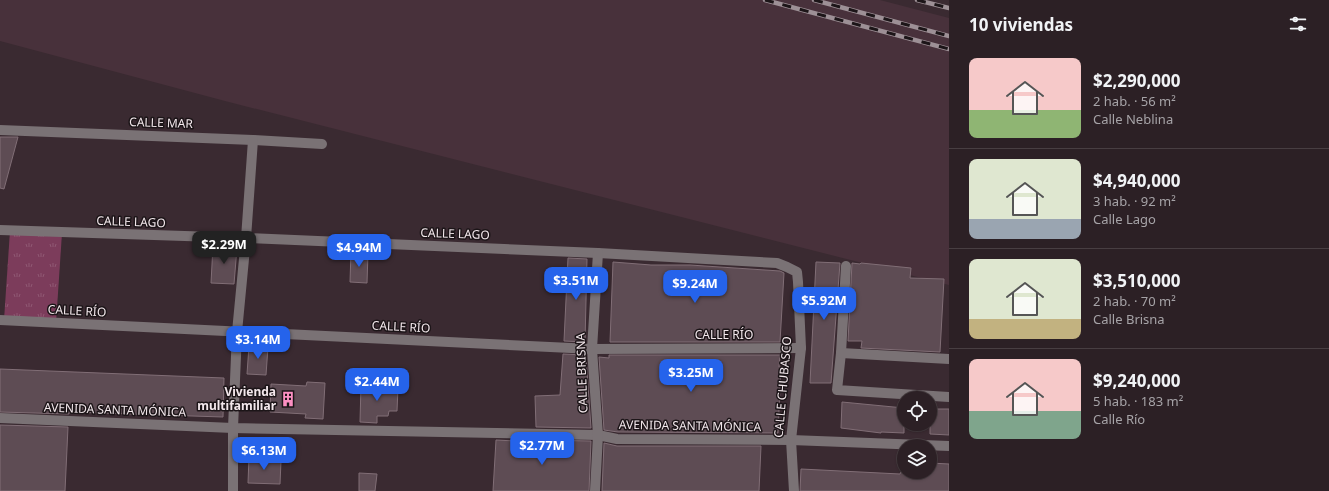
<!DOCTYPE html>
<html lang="es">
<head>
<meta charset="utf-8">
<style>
	body { margin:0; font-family:"Noto Sans",sans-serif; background:#34282d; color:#f1f3f6; height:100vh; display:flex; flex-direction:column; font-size:15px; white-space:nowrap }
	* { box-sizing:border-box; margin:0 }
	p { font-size:13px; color:#a6a3a7 }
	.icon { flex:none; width:22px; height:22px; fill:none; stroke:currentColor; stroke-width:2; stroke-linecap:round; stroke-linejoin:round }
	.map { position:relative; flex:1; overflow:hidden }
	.side { display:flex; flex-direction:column; background:#2c2025; width:380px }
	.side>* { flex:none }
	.buttons { position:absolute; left:897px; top:391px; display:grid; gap:8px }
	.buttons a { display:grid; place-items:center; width:40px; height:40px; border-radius:50%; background:#2c2025; box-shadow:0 1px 3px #0004,0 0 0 1px #483e42; font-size:20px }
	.price { position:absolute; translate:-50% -34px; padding:0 9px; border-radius:8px; background:#2563eb; color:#fff; font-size:13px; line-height:26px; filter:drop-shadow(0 1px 2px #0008) }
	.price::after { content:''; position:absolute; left:50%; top:24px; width:12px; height:9px; margin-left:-6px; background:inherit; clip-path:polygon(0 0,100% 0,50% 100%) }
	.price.current { background:#222; color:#fff }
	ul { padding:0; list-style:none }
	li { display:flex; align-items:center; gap:12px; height:100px; padding:0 20px }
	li+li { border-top:1px solid #483e42 }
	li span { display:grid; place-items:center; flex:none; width:112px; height:80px; border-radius:8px; color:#555 }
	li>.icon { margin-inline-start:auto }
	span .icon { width:48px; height:48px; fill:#fffc; stroke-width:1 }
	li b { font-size:17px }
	h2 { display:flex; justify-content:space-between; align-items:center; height:48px; padding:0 20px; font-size:17px }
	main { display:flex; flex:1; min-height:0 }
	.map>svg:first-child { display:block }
	.built { fill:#48313b }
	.grass { fill:url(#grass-tufts) }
	.building { fill:#5e4c54; stroke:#816e76 }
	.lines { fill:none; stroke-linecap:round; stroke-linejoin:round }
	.minor { stroke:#7a7275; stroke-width:10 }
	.rail-casing { stroke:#9d9096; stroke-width:4.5 }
	.rail { stroke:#1c1518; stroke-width:3; stroke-dasharray:9; stroke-linecap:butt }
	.labels { text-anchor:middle; stroke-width:3; stroke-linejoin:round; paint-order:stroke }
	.street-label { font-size:12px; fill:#f3e8ec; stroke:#1c1518 }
	.poi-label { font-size:12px; font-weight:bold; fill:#f3e8ec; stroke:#1c1518; text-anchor:end }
</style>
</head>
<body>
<main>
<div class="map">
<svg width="949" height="491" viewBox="0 0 949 491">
	<defs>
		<pattern id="grass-tufts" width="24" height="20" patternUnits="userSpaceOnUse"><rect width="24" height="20" fill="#7c3c5b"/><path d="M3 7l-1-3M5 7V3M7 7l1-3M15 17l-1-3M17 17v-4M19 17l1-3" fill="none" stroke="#8f5873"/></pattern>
	</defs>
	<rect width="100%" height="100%" fill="#3a2a31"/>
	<path class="built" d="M0,0H880L949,18V285L225,101L0,41Z"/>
	<path class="grass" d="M10,231L62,233L56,323L4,320Z"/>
	<g class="building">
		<path d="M0,137H18L4,189L0,188Z"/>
		<path d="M213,246L237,248L234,284L211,283Z"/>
		<path d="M351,252L368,253L367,283L350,282Z"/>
		<path d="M568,258L587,259L585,342L564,341Z"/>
		<path d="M613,262L651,265H690L780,271L784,273L780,342H610Z"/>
		<path d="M816,262L840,263L831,383H810Z"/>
		<path d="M852,263L860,264L861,263L911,268L910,278L944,279L940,352L861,348L862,341H848Z"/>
		<path d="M249,346L268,347L266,375L247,374Z"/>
		<path d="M563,354L585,355L586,357L591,428L536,427L535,396L560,395Z"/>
		<path d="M609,355H780L779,367H781L778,433L618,432L604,430L599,357L609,358Z"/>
		<path d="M0,369L224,378L223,417L69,412V414L0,412Z"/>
		<path d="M307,382L325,383L323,419L305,418L306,414L270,412L271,384L306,386Z"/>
		<path d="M361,385L398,388L397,411H389L388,416H377V423L360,422Z"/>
		<path d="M842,402L904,408V433L881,432V433L841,428Z"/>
		<path d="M930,409H949V435L930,434Z"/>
		<path d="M0,425L68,427L65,491H0Z"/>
		<path d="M496,440L536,442V440L591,441L589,491H493Z"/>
		<path d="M604,443L617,446H761L759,491H602Z"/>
		<path d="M269,455L281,461L280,484L248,483L249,457L269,458Z"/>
		<path d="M930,463L949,464V491H800L801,469L900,474L901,472H930Z"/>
		<path d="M359,473L377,474L375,491H359Z"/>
	</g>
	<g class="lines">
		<g class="minor">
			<path d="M0,130L253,140L322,144"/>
			<path d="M0,230L246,238L598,253L777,263L787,267L797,272L798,282L801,348L791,440L794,491"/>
			<path d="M846,266L841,353L837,390L949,397"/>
			<path d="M0,320L592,349L801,348"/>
			<path d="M841,353L949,359"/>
			<path d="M0,418L233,428L598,435L617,439L791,440L949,446"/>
			<path d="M233,491V428L237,332L246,238L253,140"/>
			<path d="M595,491L598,435L592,349L598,253"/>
		</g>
		<g class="rail-casing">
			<g id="rail">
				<path d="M765,0L949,49"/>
				<path d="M814,0L949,36"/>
				<path d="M917,0L949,8"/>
			</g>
		</g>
		<use href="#rail" class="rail"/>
	</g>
	<defs>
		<g id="building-bare" transform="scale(1.2)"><path d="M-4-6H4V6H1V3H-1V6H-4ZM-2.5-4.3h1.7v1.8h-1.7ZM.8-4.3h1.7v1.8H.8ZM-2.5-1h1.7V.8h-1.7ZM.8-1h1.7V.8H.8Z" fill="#fc8fc2" stroke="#1c1518" stroke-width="2.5" paint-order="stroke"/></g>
	</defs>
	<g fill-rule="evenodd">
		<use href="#building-bare" x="288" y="399"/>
	</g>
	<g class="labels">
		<g class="street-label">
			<text transform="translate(161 123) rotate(2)" y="4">CALLE MAR</text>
			<text transform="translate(131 222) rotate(2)" y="4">CALLE LAGO</text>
			<text transform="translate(455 234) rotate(2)" y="4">CALLE LAGO</text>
			<text transform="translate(77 311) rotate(3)" y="4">CALLE RÍO</text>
			<text transform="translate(401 327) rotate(3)" y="4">CALLE RÍO</text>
			<text x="724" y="339">CALLE RÍO</text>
			<text transform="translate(582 373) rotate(-92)" y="4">CALLE BRISNA</text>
			<text transform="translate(783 387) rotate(-85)" y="4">CALLE CHUBASCO</text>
			<text transform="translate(115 410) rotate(2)" y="4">AVENIDA SANTA MÓNICA</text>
			<text transform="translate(690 426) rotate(1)" y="4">AVENIDA SANTA MÓNICA</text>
		</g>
		<g class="poi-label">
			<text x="276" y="396">Vivienda<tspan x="276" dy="14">multifamiliar</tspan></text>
		</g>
	</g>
</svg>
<div class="buttons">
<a><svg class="icon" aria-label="locate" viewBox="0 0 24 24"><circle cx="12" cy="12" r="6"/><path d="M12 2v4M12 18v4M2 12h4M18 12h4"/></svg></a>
<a><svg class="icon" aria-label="layers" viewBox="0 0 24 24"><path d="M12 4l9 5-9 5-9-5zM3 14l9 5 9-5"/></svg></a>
</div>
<b class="price current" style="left:224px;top:265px">$2.29M</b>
<b class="price" style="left:359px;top:268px">$4.94M</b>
<b class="price" style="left:576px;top:301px">$3.51M</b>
<b class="price" style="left:695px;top:304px">$9.24M</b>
<b class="price" style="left:824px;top:321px">$5.92M</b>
<b class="price" style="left:258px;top:360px">$3.14M</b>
<b class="price" style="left:691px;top:393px">$3.25M</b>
<b class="price" style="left:377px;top:402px">$2.44M</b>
<b class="price" style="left:542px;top:466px">$2.77M</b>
<b class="price" style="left:264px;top:471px">$6.13M</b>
</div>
<section class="side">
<h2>10 viviendas<svg class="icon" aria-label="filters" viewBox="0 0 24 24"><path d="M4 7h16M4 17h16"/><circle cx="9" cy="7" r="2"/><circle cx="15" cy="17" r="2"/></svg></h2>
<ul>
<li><span style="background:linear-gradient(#f6c9c9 65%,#8fb573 0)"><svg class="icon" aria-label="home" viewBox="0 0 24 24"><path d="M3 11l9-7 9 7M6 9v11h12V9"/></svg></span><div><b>$2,290,000</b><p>2 hab. · 56 m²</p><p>Calle Neblina</p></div></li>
<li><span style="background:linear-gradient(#dfe7d0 75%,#9aa5b1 0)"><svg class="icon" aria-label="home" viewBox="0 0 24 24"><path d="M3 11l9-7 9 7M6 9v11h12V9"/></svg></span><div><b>$4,940,000</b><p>3 hab. · 92 m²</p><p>Calle Lago</p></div></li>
<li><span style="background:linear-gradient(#dfe7d0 75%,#c2b280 0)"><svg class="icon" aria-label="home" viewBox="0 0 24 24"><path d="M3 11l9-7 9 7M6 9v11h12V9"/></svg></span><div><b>$3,510,000</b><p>2 hab. · 70 m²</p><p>Calle Brisna</p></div></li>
<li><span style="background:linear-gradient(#f6c9c9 65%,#7fa58c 0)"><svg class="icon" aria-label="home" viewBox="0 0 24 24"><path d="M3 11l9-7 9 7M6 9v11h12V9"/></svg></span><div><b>$9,240,000</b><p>5 hab. · 183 m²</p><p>Calle Río</p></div></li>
</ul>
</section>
</main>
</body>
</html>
